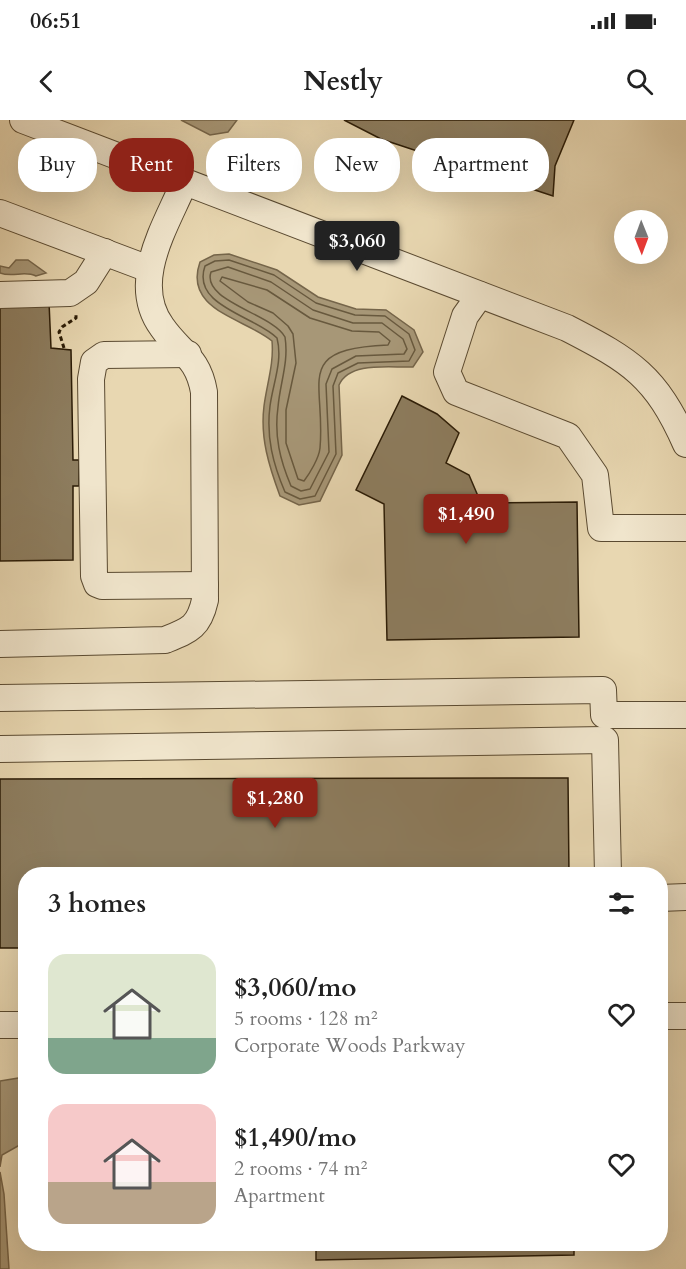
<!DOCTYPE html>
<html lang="en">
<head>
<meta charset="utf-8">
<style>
	body { margin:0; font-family:Cardo,serif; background:#f6f6f6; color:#222; height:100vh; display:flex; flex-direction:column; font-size:22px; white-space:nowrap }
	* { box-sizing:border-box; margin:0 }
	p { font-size:20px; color:#767676 }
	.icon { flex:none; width:33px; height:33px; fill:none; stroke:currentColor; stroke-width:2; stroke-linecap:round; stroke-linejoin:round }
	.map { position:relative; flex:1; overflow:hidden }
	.panel { position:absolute; left:18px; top:747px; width:650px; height:384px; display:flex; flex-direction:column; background:#fff; border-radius:24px; box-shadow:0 6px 24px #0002 }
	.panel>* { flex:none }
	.hud { position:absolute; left:18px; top:18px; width:651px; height:54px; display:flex; gap:12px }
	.needle { width:39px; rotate:179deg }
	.buttons { position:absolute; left:614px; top:90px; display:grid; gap:12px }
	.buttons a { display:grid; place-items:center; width:54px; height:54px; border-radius:50%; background:#fff; box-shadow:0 6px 24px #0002; font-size:30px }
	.price { position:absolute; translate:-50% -51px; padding:0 14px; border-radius:6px; background:#8f2418; color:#fff; font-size:20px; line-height:39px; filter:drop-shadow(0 2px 3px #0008) }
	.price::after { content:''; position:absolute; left:50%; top:36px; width:18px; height:14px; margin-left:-9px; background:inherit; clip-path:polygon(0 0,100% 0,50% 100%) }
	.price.current { background:#222; color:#fff }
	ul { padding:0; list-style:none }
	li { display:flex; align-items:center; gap:18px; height:150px; padding:0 30px }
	li span { display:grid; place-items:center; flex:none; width:168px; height:120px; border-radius:18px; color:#555 }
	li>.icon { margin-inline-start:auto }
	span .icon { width:72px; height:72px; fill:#fffc; stroke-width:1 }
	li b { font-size:26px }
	h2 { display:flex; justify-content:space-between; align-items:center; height:72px; padding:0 30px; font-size:26px }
	.pill { padding:0 21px; border-radius:24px; background:#fff; box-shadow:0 6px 24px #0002; font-size:21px; line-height:54px }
	.pill.current { background:#8f2418; color:#fff }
	.status { display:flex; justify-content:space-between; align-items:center; height:42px; padding:0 30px; background:#fff; direction:ltr }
	.status svg { height:16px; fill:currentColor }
	header { display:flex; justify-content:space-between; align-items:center; height:78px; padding:0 30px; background:#fff; font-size:27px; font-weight:800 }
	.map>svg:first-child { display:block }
	.water { fill:#a79777; stroke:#75654a; stroke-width:1.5 }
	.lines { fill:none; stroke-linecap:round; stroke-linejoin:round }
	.shore { stroke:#68593e; stroke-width:1.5 }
	.building { fill:#8d7d5f; stroke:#2a1b06; stroke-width:1.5 }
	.minor-casing { stroke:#5a4a31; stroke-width:28 }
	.path { stroke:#2a1b06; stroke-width:3; stroke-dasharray:4.5 3; stroke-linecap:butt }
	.minor { stroke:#f0e5cc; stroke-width:26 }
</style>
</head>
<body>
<div class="status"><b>06:51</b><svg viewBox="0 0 49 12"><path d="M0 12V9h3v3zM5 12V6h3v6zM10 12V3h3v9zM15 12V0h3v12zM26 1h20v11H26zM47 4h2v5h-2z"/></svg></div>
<header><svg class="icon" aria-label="back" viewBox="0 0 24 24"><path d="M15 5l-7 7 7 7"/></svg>Nestly<svg class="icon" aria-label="search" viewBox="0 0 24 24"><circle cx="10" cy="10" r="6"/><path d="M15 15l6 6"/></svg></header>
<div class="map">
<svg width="686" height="1149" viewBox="0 0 686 1149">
	<rect width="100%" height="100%" fill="#e8d7b1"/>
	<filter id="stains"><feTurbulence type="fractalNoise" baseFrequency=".00333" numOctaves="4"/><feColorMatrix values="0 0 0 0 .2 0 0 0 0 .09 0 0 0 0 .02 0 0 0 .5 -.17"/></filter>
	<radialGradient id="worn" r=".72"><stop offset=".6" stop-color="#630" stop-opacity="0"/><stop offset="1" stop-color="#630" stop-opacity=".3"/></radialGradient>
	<g class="water">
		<path d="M181,0H237L228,12L210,15Z"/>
		<path d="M229,134L277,150L318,177L356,189L386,190L414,210L423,232L413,247C390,248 350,241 339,265L342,335L320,381L299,385L280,376C269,346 260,318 264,286C267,263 274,244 272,221C244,198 183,190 200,142L214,135Z"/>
		<path d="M16,140H28L46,153L36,156C24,150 13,158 0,153V146L9,148Z"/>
		<path d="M25,957V1022L2,1035L0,1047V961Z"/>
		<path d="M0,1052L4,1074L9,1149H0Z"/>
	</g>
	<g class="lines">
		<g class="shore">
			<path d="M229,140L274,155L316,183L355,195L385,196L409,214L415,230L409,241L358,243L338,253L333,266L336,334L315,376L300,379L285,372C273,344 266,317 270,286C273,263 283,241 277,218C255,196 191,186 205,146L215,141Z"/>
			<path d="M228,147L271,162L313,190L353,203H382L403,219L407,229L404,234L356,236L332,249L326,264L329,332L310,369L301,371L291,366C280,340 274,316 278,287C280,263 289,242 285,217C273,194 201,181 211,152Z"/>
			<path d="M222,157L267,170L310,198L352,211L379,212L390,221L388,225C292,229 326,261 320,328C319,338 310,353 304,361L298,359L286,323V290L296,243L293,214L288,206L273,193L248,182L220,161Z"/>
		</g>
	</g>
	<g class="building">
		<path d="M344,0H574L555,46L553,76L381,19Z"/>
		<path d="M49,182L51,228L71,230L73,340H79V366H73V440L0,441V184Z"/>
		<path d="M402,276L437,294L459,313L446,343L469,355L481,383L577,382L579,517L387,520L384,384L356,370Z"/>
		<path d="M568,658L569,754H26V828H0V659Z"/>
		<path d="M316,1124H574V1135L316,1140Z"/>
	</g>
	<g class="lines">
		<g class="minor-casing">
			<g id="minor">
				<path d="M23,0L567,208C631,241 656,256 686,324"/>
				<path d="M0,93L149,149"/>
				<path d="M0,175L70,173L86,162L105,132"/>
				<path d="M480,175L465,196L447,252L456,272L568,316L595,355L601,408H686"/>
				<path d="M188,234L104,235L94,242L91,259L94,456L97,464L102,466L205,465"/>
				<path d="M0,524L165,520C190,510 199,507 205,480L204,272C198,237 180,233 162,207C129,162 166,106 184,63"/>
				<path d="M0,578L603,570L604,595H686"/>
				<path d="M0,629L605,620L608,754"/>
				<path d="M660,778L686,777"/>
				<path d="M660,896H686"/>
				<path d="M0,905H26"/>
			</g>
		</g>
		<path class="path" d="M64,228L59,212L62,207L76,198V194"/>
		<use href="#minor" class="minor"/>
	</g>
	<rect width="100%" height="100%" filter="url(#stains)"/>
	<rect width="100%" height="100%" fill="url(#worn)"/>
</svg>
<div class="buttons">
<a><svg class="needle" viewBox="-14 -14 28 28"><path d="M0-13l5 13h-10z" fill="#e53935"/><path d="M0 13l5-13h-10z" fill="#767676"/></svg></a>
</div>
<b class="price current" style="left:357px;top:152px">$3,060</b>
<b class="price" style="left:466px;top:425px">$1,490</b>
<b class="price" style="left:275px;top:709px">$1,280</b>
<div class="hud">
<a class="pill">Buy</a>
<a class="pill current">Rent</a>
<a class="pill">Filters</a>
<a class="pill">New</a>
<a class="pill">Apartment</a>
</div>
<section class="panel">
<h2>3 homes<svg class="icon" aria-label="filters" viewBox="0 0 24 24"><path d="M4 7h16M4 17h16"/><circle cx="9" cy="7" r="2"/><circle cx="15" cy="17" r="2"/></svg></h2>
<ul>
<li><span style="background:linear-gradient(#dfe7d0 70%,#7fa58c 0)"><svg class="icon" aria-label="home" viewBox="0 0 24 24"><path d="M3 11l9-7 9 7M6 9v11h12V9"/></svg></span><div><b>$3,060/mo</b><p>5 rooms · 128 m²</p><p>Corporate Woods Parkway</p></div><svg class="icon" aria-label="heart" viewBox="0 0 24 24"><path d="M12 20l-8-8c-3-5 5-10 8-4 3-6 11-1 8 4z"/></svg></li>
<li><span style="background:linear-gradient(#f6c9c9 65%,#b9a48a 0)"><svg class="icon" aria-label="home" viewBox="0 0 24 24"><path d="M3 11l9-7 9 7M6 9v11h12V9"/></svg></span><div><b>$1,490/mo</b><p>2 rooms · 74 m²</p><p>Apartment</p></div><svg class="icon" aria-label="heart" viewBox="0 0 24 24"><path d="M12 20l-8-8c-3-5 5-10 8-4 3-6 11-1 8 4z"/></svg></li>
</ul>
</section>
</div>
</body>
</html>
